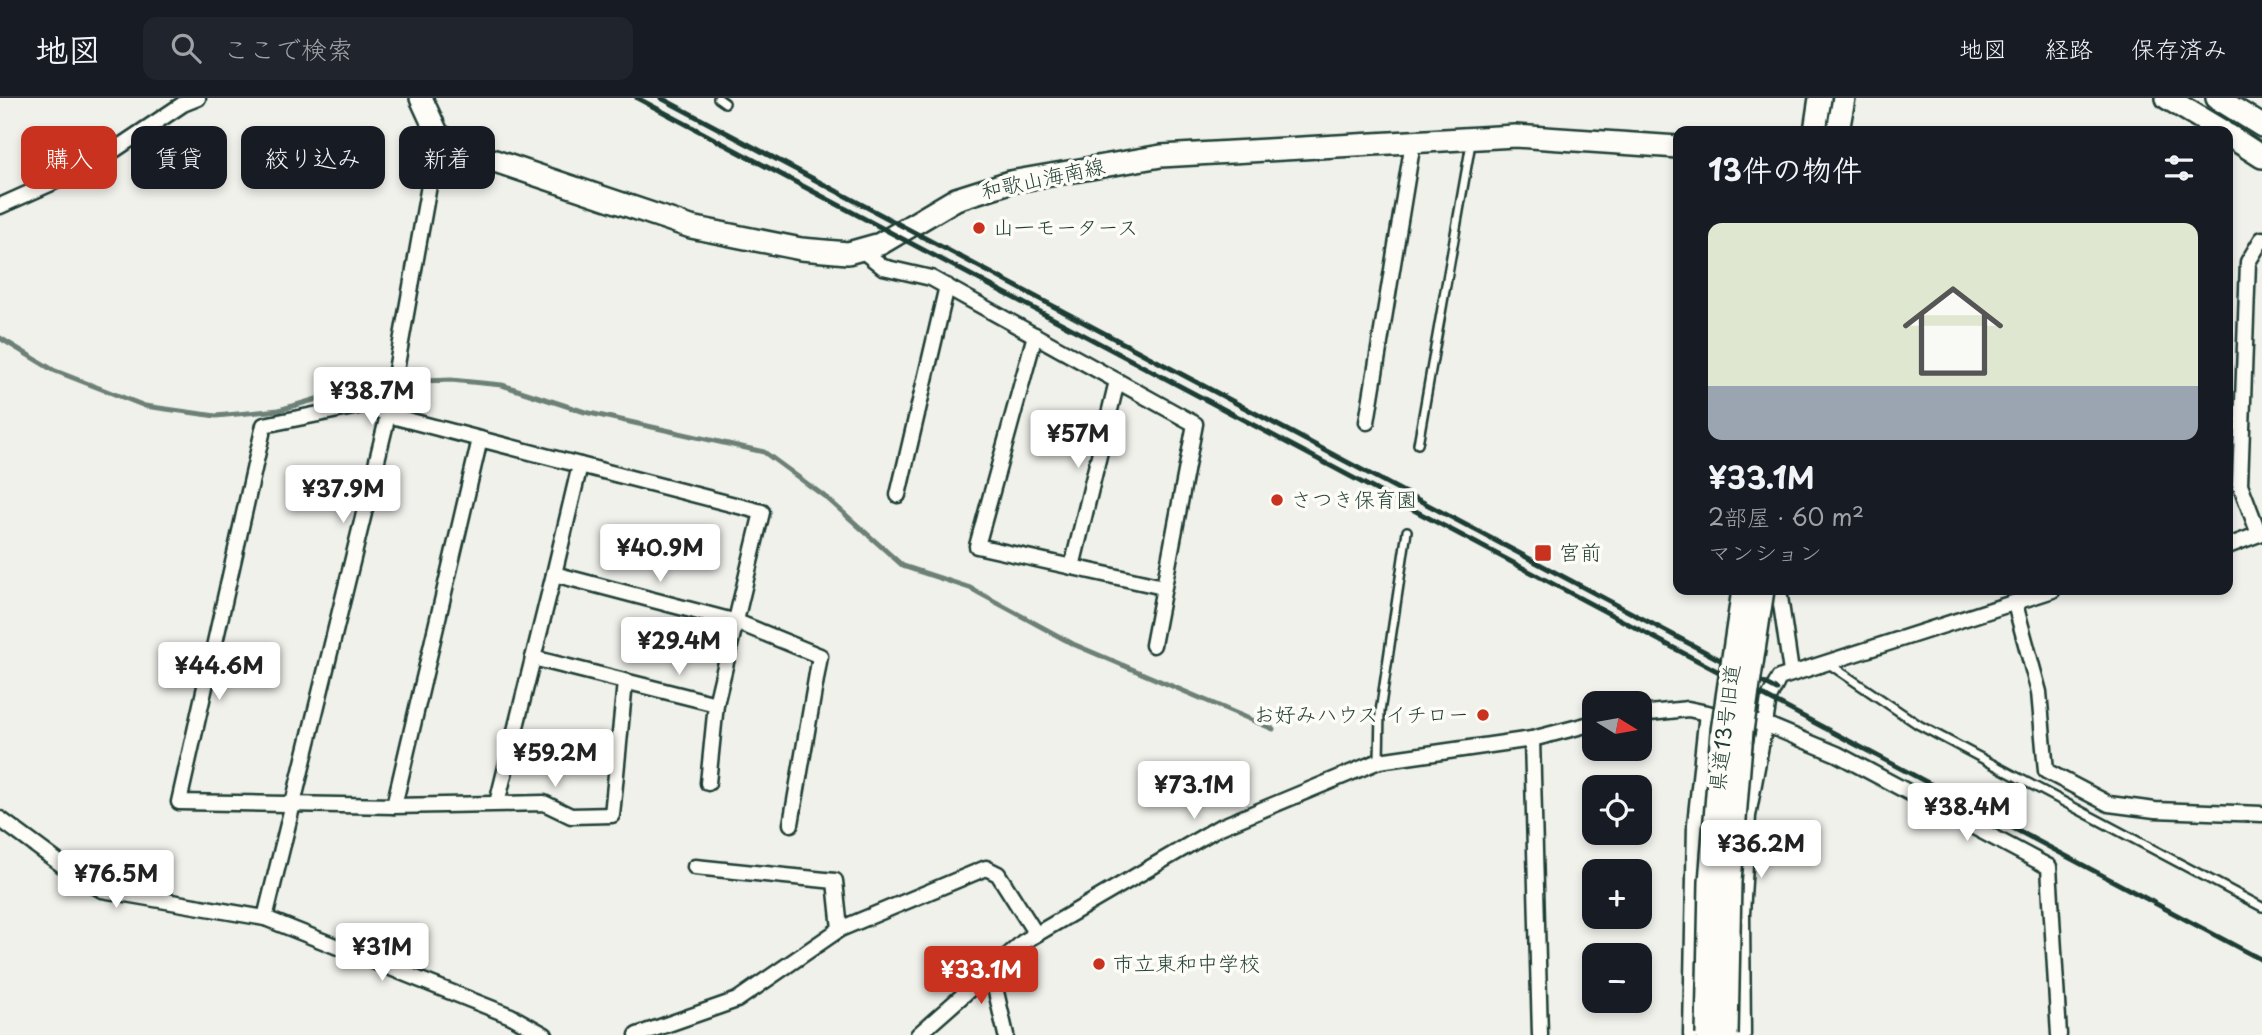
<!DOCTYPE html>
<html lang="ja">
<head>
<meta charset="utf-8">
<style>
	body { margin:0; font-family:"Playpen Sans","Klee One",sans-serif; background:#20242c; color:#f1f3f6; height:100vh; display:flex; flex-direction:column; font-size:26px; white-space:nowrap }
	* { box-sizing:border-box; margin:0 }
	p { font-size:23px; color:#9ea1a6 }
	.icon { flex:none; width:38px; height:38px; fill:none; stroke:currentColor; stroke-width:2; stroke-linecap:round; stroke-linejoin:round }
	.map { position:relative; flex:1; overflow:hidden }
	.side { position:absolute; left:1673px; top:28px; width:560px; height:469px; display:flex; flex-direction:column; background:#171b24; border-radius:14px; box-shadow:0 4px 10px #0003 }
	.side>* { flex:none }
	.guide { position:absolute; left:21px; top:28px; width:665px; height:63px; display:flex; gap:14px }
	.needle { width:46px; rotate:101deg }
	.tools { position:absolute; left:1582px; top:593px; display:grid; gap:14px }
	.tools a { display:grid; place-items:center; width:70px; height:70px; border-radius:14px; background:#171b24; box-shadow:0 4px 10px #0003; font-size:35px }
	.price { position:absolute; translate:-50% -60px; padding:0 16px; border-radius:7px; background:#fff; color:#222; font-size:23px; line-height:46px; filter:drop-shadow(0 2px 4px #0008) }
	.price::after { content:''; position:absolute; left:50%; top:42px; width:21px; height:16px; margin-left:-10px; background:inherit; clip-path:polygon(0 0,100% 0,50% 100%) }
	.price.selected { background:#c8321e; color:#fff }
	ul { padding:0; list-style:none }
	li { display:grid; align-content:center; gap:14px; height:371px; padding:0 35px }
	li+li { border-top:2px solid #363941 }
	li span { display:grid; place-items:center; height:217px; border-radius:14px; color:#555 }
	li>.icon { margin-inline-start:auto }
	span .icon { width:126px; height:126px; fill:#fffc; stroke-width:1 }
	li b { font-size:30px }
	h2 { display:flex; justify-content:space-between; align-items:center; height:84px; padding:0 35px; font-size:30px }
	.chip { padding:0 24px; border-radius:14px; background:#171b24; box-shadow:0 4px 10px #0003; font-size:24px; line-height:63px }
	.chip.selected { background:#c8321e; color:#fff }
	header { display:flex; align-items:center; gap:42px; box-sizing:border-box; height:98px; padding:0 35px; background:#171b24; border-bottom:2px solid #363941 }
	header strong { font-size:33px }
	nav { display:flex; gap:38px; margin-inline-start:auto; font-size:24px }
	.search { width:490px; height:63px; background:#20242c; display:flex; align-items:center; gap:18px; box-sizing:border-box; padding:0 24px; border-radius:14px; color:#9ea1a6; font-size:26px }
	.map>svg:first-child { display:block }
	.lines { fill:none; stroke-linecap:round; stroke-linejoin:round }
	.stream { stroke:#6c8077; stroke-width:5 }
	.lane-casing { stroke:#1f3d34; stroke-width:12 }
	.street-casing { stroke:#1f3d34; stroke-width:19 }
	.secondary-casing { stroke:#1f3d34; stroke-width:26 }
	.lane { stroke:#fdfcf7; stroke-width:7 }
	.street { stroke:#fdfcf7; stroke-width:14 }
	.secondary { stroke:#fdfcf7; stroke-width:21 }
	.rail { stroke:#1f3d34; stroke-width:5 }
	.secondary-bridge-casing { stroke:#1f3d34; stroke-width:26; stroke-linecap:butt }
	.secondary-bridge { stroke:#fdfcf7; stroke-width:21 }
	.poi-dot { fill:#c8321e; stroke:#fdfcf7; stroke-width:2.5 }
	.labels { text-anchor:middle; stroke-width:7; stroke-linejoin:round; paint-order:stroke }
	.street-label { font-size:21px; fill:#1f3d34; stroke:#fdfcf7 }
	.poi-label { font-size:21px; fill:#1f3d34; stroke:#fdfcf7; text-anchor:start }
</style>
</head>
<body>
<header>
<strong>地図</strong>
<div class="search"><svg class="icon" aria-label="search" viewBox="0 0 24 24"><circle cx="10" cy="10" r="6"/><path d="M15 15l6 6"/></svg>ここで検索</div>
<nav><a>地図</a><a>経路</a><a>保存済み</a></nav>
</header>
<div class="map">
<svg width="2262" height="937" viewBox="0 0 2262 937">
	<rect width="100%" height="100%" fill="#f0f1eb"/>
	<filter id="ink" filterUnits="userSpaceOnUse"><feTurbulence type="fractalNoise" baseFrequency=".0143" numOctaves="2"/><feDisplacementMap in="SourceGraphic" scale="14" xChannelSelector="R" yChannelSelector="G"/><feConvolveMatrix kernelMatrix="1 2 1 2 8 2 1 2 1" color-interpolation-filters="sRGB"/></filter>
	<g filter="url(#ink)">
		<g class="lines">
			<path class="stream" d="M0,240L53,272L145,308L216,318L279,312L372,285L451,282L502,287L585,314L764,354L828,401L903,468L970,490L1073,546L1273,631"/>
			<g class="lane-casing">
				<g id="lane">
					<path d="M718,0L725,5"/>
					<path d="M1418,346L1471,45"/>
					<path d="M1829,566L1919,627L2262,809"/>
					<path d="M1379,662L1380,614L1407,433"/>
				</g>
			</g>
			<g class="street-casing">
				<g id="street">
					<path d="M0,108L92,67L183,6L198,0"/>
					<path d="M863,153L883,169L931,180L1195,326L1153,547"/>
					<path d="M1035,237L977,448L1163,489"/>
					<path d="M1367,324L1413,44"/>
					<path d="M480,341L388,317L368,306L264,327L179,704L394,708L544,705L571,718L612,717L625,584"/>
					<path d="M580,367L762,414L716,606"/>
					<path d="M898,397L947,188"/>
					<path d="M2259,436L2240,386L2248,164L2262,141"/>
					<path d="M2228,448L2262,435"/>
					<path d="M1072,469L1117,283"/>
					<path d="M1779,492L1791,574"/>
					<path d="M2015,506L2039,594L2046,673L2109,706L2155,712L2262,716"/>
					<path d="M533,560L716,606L708,685"/>
					<path d="M1640,616L1688,611L1731,620"/>
					<path d="M1758,625L1765,626L1769,600L1779,580L2053,492"/>
					<path d="M1532,641L1540,937"/>
					<path d="M497,705L554,476L737,524L820,558L791,726"/>
					<path d="M394,708L480,341L580,367L554,476"/>
					<path d="M0,721L73,775L102,792L265,820L511,918L545,937"/>
					<path d="M695,769L835,783L840,831"/>
					<path d="M265,820L388,317L438,37"/>
					<path d="M991,872L1006,937"/>
					<path d="M637,937L737,902L840,831L986,770L998,776L1036,836"/>
					<path d="M918,937L1023,844L1218,730L1379,663L1532,641L1594,625"/>
					<path d="M1691,937L1695,726L1707,615"/>
					<path d="M1743,937L1742,816L1748,718L1765,626L1837,656L2049,769L2059,937"/>
				</g>
			</g>
			<g class="secondary-casing">
				<g id="secondary">
					<path d="M421,0L438,37L486,60L691,129L801,151L848,155L880,146L956,101L1010,84L1161,58L1515,38L1678,49"/>
					<path d="M2167,0L2222,33"/>
					<path d="M2217,0L2262,28"/>
					<path d="M1815,33L1820,0"/>
					<path d="M1838,33L1844,0"/>
					<path d="M2228,37L2262,59"/>
				</g>
			</g>
			<use href="#lane" class="lane"/>
			<use href="#street" class="street"/>
			<use href="#secondary" class="secondary"/>
			<g class="rail">
				<path d="M637,0L2262,862"/>
				<path d="M661,0L1777,592"/>
			</g>
			<g class="secondary-bridge-casing">
				<g id="secondary-bridge">
					<path d="M1707,937L1710,784L1722,633L1743,492"/>
					<path d="M1727,937L1730,784L1742,633L1763,492"/>
				</g>
			</g>
			<use href="#secondary-bridge" class="secondary-bridge"/>
		</g>
	</g>
	<g class="poi-dot">
		<circle cx="979" cy="130" r="7"/>
		<circle cx="1277" cy="402" r="7"/>
		<rect x="1534" y="446" width="18" height="18" rx="3.5"/>
		<circle cx="1483" cy="617" r="7"/>
		<circle cx="1099" cy="866" r="7"/>
	</g>
	<g class="labels">
		<g class="street-label">
			<text transform="translate(1043 81) rotate(-12)" y="7">和歌山海南線</text>
			<text transform="translate(1725 630) rotate(-83)" y="7">県道13号旧道</text>
		</g>
		<g class="poi-label">
			<text x="993" y="137">山一モータース</text>
			<text x="1291" y="409">さつき保育園</text>
			<text x="1559" y="462">宮前</text>
			<text x="1469" y="624" text-anchor="end">お好みハウス イチロー</text>
			<text x="1113" y="873">市立東和中学校</text>
		</g>
	</g>
</svg>
<div class="tools">
<a><svg class="needle" viewBox="-14 -14 28 28"><path d="M0-13l5 13h-10z" fill="#e53935"/><path d="M0 13l5-13h-10z" fill="#9ea1a6"/></svg></a>
<a><svg class="icon" aria-label="locate" viewBox="0 0 24 24"><circle cx="12" cy="12" r="6"/><path d="M12 2v4M12 18v4M2 12h4M18 12h4"/></svg></a>
<a>+</a>
<a>−</a>
</div>
<b class="price" style="left:372px;top:329px">¥38.7M</b>
<b class="price" style="left:1078px;top:372px">¥57M</b>
<b class="price" style="left:343px;top:427px">¥37.9M</b>
<b class="price" style="left:660px;top:486px">¥40.9M</b>
<b class="price" style="left:679px;top:579px">¥29.4M</b>
<b class="price" style="left:219px;top:604px">¥44.6M</b>
<b class="price" style="left:555px;top:691px">¥59.2M</b>
<b class="price" style="left:1194px;top:723px">¥73.1M</b>
<b class="price" style="left:1967px;top:745px">¥38.4M</b>
<b class="price" style="left:1761px;top:782px">¥36.2M</b>
<b class="price" style="left:116px;top:812px">¥76.5M</b>
<b class="price" style="left:382px;top:885px">¥31M</b>
<b class="price selected" style="left:981px;top:908px">¥33.1M</b>
<div class="guide">
<a class="chip selected">購入</a>
<a class="chip">賃貸</a>
<a class="chip">絞り込み</a>
<a class="chip">新着</a>
</div>
<section class="side">
<h2>13件の物件<svg class="icon" aria-label="filters" viewBox="0 0 24 24"><path d="M4 7h16M4 17h16"/><circle cx="9" cy="7" r="2"/><circle cx="15" cy="17" r="2"/></svg></h2>
<ul>
<li><span style="background:linear-gradient(#dfe7d0 75%,#9aa5b1 0)"><svg class="icon" aria-label="home" viewBox="0 0 24 24"><path d="M3 11l9-7 9 7M6 9v11h12V9"/></svg></span><div><b>¥33.1M</b><p>2部屋 · 60 m²</p><p>マンション</p></div></li>
</ul>
</section>
</div>
</body>
</html>
